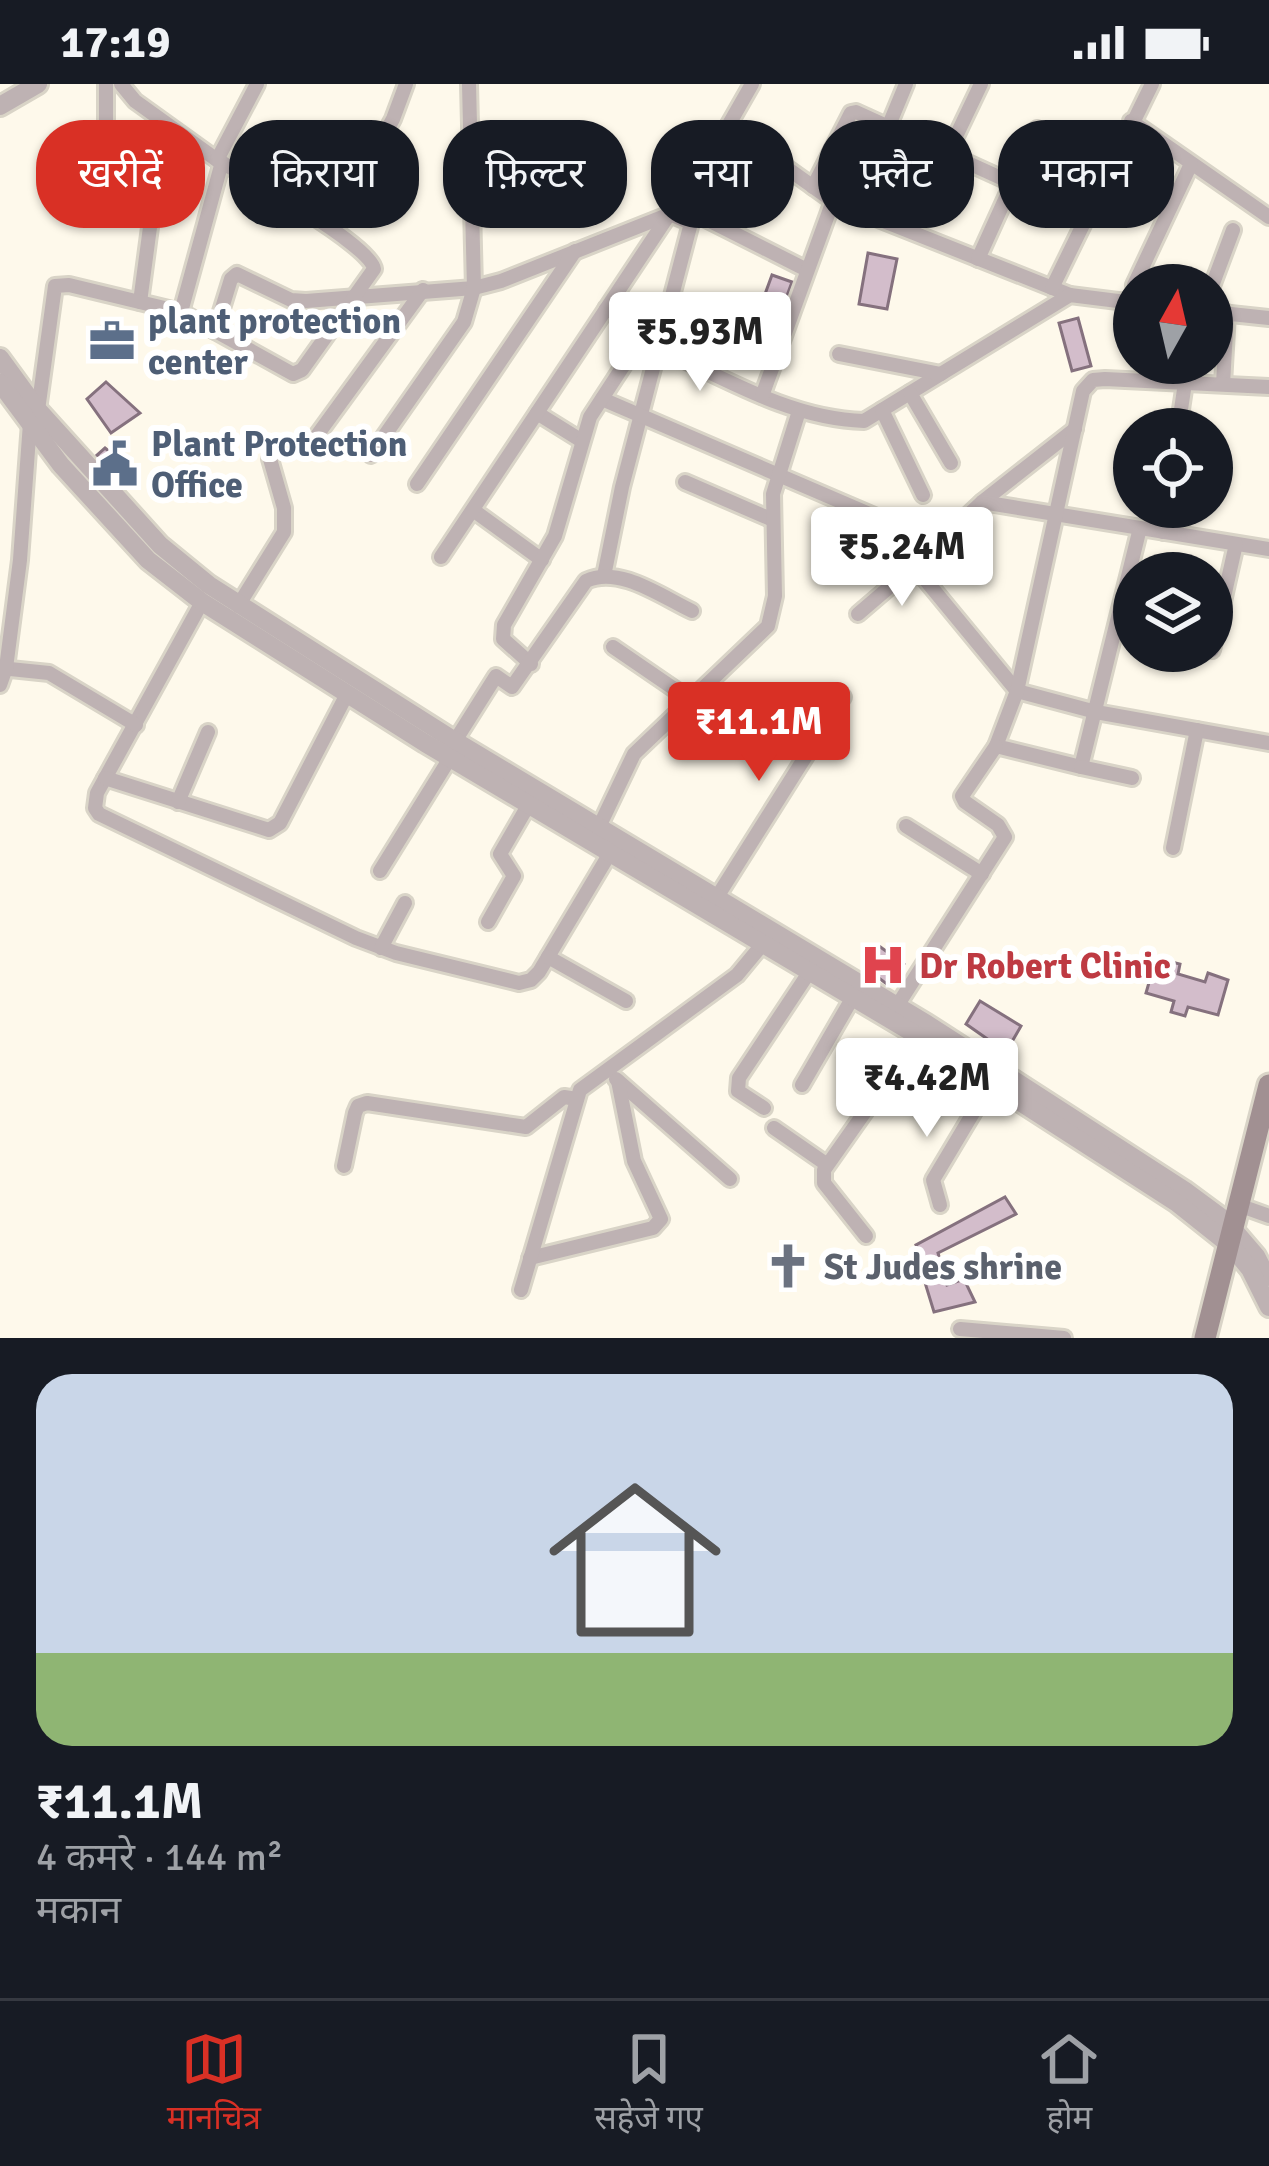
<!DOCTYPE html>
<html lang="hi">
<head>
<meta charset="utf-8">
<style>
	body { margin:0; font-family:Signika,"Noto Sans Devanagari",sans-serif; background:#242831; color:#f1f3f6; height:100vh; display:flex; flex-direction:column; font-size:45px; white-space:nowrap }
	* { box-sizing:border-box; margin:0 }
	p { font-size:39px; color:#9ea1a6 }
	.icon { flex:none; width:66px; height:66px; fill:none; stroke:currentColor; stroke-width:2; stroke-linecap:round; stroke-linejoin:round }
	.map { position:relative; height:1254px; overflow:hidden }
	.details { display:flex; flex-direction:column; background:#171b24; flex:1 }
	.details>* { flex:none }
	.banner { position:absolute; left:36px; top:36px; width:1197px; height:108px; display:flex; gap:24px }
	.needle { width:78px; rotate:8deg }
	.fabs { position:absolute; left:1113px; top:180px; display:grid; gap:24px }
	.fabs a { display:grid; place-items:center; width:120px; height:120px; border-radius:50%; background:#171b24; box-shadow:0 3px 9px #0004; font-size:60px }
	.price { position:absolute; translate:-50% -102px; padding:0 27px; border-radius:12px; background:#fff; color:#222; font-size:39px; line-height:78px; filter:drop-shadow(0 3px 6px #0008) }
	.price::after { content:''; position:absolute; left:50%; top:72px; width:36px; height:27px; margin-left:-18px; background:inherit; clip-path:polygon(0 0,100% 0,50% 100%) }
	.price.selected { background:#d93025; color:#fff }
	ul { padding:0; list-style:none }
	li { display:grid; align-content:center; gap:24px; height:636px; padding:0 36px }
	li span { display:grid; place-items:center; height:372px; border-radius:36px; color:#555 }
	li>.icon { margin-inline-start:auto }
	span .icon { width:216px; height:216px; fill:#fffc; stroke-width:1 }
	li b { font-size:51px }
	.pill { padding:0 42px; border-radius:48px; background:#171b24; box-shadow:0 3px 9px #0004; font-size:42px; line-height:108px }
	.pill.selected { background:#d93025; color:#fff }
	.status { display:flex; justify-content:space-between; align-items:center; height:84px; padding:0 60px; background:#171b24; direction:ltr }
	.status svg { height:33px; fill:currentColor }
	.dock { display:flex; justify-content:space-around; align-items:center; height:168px; border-top:3px solid #363941; background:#171b24; font-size:33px; color:#9ea1a6 }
	.dock a { display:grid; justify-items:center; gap:6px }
	.dock .selected { color:#d93025 }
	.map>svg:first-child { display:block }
	.building { fill:#d3bdcb; stroke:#85717e; stroke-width:3 }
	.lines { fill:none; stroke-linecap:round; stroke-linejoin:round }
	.minor-casing { stroke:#d9d4c7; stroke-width:20 }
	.tertiary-casing { stroke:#d9d4c7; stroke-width:24 }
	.secondary-casing { stroke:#d9d4c7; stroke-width:27 }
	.minor { stroke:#beb2b3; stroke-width:14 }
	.tertiary { stroke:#beb2b3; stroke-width:18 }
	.secondary { stroke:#a19092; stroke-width:21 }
	.labels { text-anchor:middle; stroke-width:12; stroke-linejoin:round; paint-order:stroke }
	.service-label { font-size:36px; font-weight:bold; fill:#4e5e75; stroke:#fff; text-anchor:start }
	.health-label { font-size:36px; font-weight:bold; fill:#be3a42; stroke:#fff; text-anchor:start }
	.worship-label { font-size:36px; font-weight:bold; fill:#5b616d; stroke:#fff; text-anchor:start }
</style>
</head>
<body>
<div class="status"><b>17:19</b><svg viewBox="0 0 49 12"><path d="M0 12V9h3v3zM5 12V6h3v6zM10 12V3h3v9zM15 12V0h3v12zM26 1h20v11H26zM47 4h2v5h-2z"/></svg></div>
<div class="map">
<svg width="1269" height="1254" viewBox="0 0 1269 1254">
	<rect width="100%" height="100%" fill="#fef9eb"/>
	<g class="building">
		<path d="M868,169L897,175L887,225L859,220Z"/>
		<path d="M772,191L792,198L781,228L761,221Z"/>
		<path d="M1078,234L1091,282L1072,287L1059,239Z"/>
		<path d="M102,242L132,251L126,265L96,258Z"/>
		<path d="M106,298L140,329L111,349L87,315Z"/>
		<path d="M105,364L127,382L116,392L97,371Z"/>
		<path d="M879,862L904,880L888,901L863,882Z"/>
		<path d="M1156,874L1180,880L1178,890L1205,898L1208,889L1228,896L1218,931L1188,923L1185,932L1171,928L1174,917L1146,909Z"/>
		<path d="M980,917L1021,942L1006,968L966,940Z"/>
		<path d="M1005,1113L1016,1130L938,1169L947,1201L964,1195L975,1218L934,1228L919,1179L924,1177L916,1161Z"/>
	</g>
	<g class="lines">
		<g class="minor-casing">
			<g id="minor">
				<path d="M121,0L135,17L217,76"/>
				<path d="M1131,37L1269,133"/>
				<path d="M889,41L906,0"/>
				<path d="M728,42L833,117L1070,211"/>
				<path d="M948,69L981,0"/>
				<path d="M813,103L851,29L856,28L1012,99"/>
				<path d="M99,110L106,64V0"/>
				<path d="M350,113L393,35L406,0"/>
				<path d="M691,139L695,133L704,134L807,186"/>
				<path d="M978,175L1037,45"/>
				<path d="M1134,201L1191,80"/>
				<path d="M1212,202L1233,146"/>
				<path d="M1052,204L1152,0"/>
				<path d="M140,218L157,91"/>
				<path d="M606,225L656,248"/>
				<path d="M181,228L222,78"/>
				<path d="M1212,228L1269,234"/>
				<path d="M215,247L231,195L237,190L291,216L306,217L474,204L501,197L670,130L691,139L622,403L604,492"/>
				<path d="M659,264C724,294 791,335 864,337L1070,211L1134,219"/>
				<path d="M839,270L941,290"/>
				<path d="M1223,300L1227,229"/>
				<path d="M910,309L951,379"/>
				<path d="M762,312L833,117"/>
				<path d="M602,315L881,435"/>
				<path d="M882,326L923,411"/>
				<path d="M537,329L582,357"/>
				<path d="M1075,345L982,418L914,482L1017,607L1096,628L1269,659"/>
				<path d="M1178,345L1185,299"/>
				<path d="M318,350L423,206"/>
				<path d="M371,371L464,238L474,204L469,0"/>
				<path d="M685,398L773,436"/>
				<path d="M417,400L575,167"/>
				<path d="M982,418L1269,465"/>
				<path d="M473,426L542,476"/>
				<path d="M1140,444L1081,683L996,662L1017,607L1083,307L1093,296L1105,295L1269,303"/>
				<path d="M1163,448L1167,423"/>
				<path d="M441,473L728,42L752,0"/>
				<path d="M202,518L97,709L95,724L99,730L356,854L396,869L519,899L531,896L539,888L613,764"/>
				<path d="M238,522L284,448V424L270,375"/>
				<path d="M858,530L914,482"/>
				<path d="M613,563L689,615"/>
				<path d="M1212,566L1236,460"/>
				<path d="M531,580L503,555L504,541L555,452L590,333L648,244"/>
				<path d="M0,584L49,589L136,641"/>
				<path d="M0,601L6,584L20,476L30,339L38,326L55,202L69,201L181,228L293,290L302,286L374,185C371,161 245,91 217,76L257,0"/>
				<path d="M455,657L496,592L512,603L586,497C619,481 662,513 692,527"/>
				<path d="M1081,683L1132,694"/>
				<path d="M105,694L269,746L280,739L347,610"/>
				<path d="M178,718L208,648"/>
				<path d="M906,742L982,790"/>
				<path d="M599,743L634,670L768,542L775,512L773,410L799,327"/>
				<path d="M1173,764L1197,646"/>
				<path d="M380,787L450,674"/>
				<path d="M717,813L843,613"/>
				<path d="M488,838L514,792L500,770L529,720"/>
				<path d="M381,864L405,819"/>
				<path d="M548,873L626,917"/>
				<path d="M897,922L1005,753L998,741L965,718L962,712L996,662"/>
				<path d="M616,995L730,1095"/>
				<path d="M802,1001L853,913"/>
				<path d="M764,1024L738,1007L739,994L810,887"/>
				<path d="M774,1044L826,1080"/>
				<path d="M344,1082L355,1029L358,1022L367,1019L526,1043L564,1013L577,1015"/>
				<path d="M940,1121L933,1096L991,999"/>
				<path d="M1241,1122L1269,1132"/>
				<path d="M866,1152L824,1099V1086L924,944"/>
				<path d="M530,1174L653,1144L661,1135L634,1077L618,997"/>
				<path d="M521,1206L580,1006L737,891L766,856"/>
				<path d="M960,1245L1064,1254"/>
			</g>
		</g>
		<g class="tertiary-casing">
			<g id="tertiary">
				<path d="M0,22L38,0"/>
				<path d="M0,274L38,326L160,461L209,501L455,657L927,940L1184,1106L1226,1137L1256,1172L1267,1193"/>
				<path d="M0,299L61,381L148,476L202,518L425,659L918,952L1177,1119L1231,1162L1250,1185L1269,1223"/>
			</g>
		</g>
		<g class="secondary-casing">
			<path id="secondary" d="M1205,1254L1269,1001"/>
		</g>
		<use href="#minor" class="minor"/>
		<use href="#tertiary" class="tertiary"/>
		<use href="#secondary" class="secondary"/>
	</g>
	<defs>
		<g id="office-bare" transform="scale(3.6)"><path d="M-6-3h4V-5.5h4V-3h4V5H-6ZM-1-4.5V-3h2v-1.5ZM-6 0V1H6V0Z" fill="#5c6f8a" stroke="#fff" stroke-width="2.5" paint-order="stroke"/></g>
		<g id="civic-bare" transform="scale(3.6)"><path d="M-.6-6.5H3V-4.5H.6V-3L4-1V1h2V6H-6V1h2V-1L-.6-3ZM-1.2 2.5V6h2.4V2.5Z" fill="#5c6f8a" stroke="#fff" stroke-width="2.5" paint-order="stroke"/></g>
		<g id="hospital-bare" transform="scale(3.6)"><path d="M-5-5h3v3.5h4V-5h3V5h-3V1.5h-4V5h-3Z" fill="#e0444e" stroke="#fff" stroke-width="2.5" paint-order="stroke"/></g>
		<g id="church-bare" transform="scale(3.6)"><path d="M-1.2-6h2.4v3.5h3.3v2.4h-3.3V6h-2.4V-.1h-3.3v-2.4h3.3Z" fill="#6b7280" stroke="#fff" stroke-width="2.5" paint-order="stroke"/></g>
	</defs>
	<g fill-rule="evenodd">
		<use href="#office-bare" x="112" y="257"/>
		<use href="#civic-bare" x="115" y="380"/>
		<use href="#hospital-bare" x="883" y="881"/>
		<use href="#church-bare" x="788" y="1182"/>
	</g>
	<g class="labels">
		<g class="service-label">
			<text x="148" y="249">plant protection<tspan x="148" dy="41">center</tspan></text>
			<text x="151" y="372">Plant Protection<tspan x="151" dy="41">Office</tspan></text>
		</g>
		<g class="health-label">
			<text x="919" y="894">Dr Robert Clinic</text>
		</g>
		<g class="worship-label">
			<text x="824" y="1195">St Judes shrine</text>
		</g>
	</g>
</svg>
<div class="fabs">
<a><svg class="needle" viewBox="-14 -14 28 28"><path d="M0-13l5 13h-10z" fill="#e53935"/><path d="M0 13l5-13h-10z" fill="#9ea1a6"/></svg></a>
<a><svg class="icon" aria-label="locate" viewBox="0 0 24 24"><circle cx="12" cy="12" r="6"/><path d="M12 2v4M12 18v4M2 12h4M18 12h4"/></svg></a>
<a><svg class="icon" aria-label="layers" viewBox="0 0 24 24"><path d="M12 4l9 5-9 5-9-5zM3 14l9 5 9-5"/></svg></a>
</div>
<b class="price" style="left:700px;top:310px">₹5.93M</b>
<b class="price" style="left:902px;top:525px">₹5.24M</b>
<b class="price selected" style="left:759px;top:700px">₹11.1M</b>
<b class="price" style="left:927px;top:1056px">₹4.42M</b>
<div class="banner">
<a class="pill selected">खरीदें</a>
<a class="pill">किराया</a>
<a class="pill">फ़िल्टर</a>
<a class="pill">नया</a>
<a class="pill">फ़्लैट</a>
<a class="pill">मकान</a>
</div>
</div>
<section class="details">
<ul>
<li><span style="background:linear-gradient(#c9d6e8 75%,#8fb573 0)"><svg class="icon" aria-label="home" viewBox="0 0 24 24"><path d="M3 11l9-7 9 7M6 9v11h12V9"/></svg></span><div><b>₹11.1M</b><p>4 कमरे · 144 m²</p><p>मकान</p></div></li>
</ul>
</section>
<nav class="dock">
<a class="selected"><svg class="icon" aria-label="map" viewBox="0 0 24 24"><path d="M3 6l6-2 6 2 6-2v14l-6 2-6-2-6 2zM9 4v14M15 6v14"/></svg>मानचित्र</a>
<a><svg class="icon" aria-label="saved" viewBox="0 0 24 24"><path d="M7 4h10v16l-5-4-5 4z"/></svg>सहेजे गए</a>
<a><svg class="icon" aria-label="home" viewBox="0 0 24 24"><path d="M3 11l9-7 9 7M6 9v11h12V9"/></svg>होम</a>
</nav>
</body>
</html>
